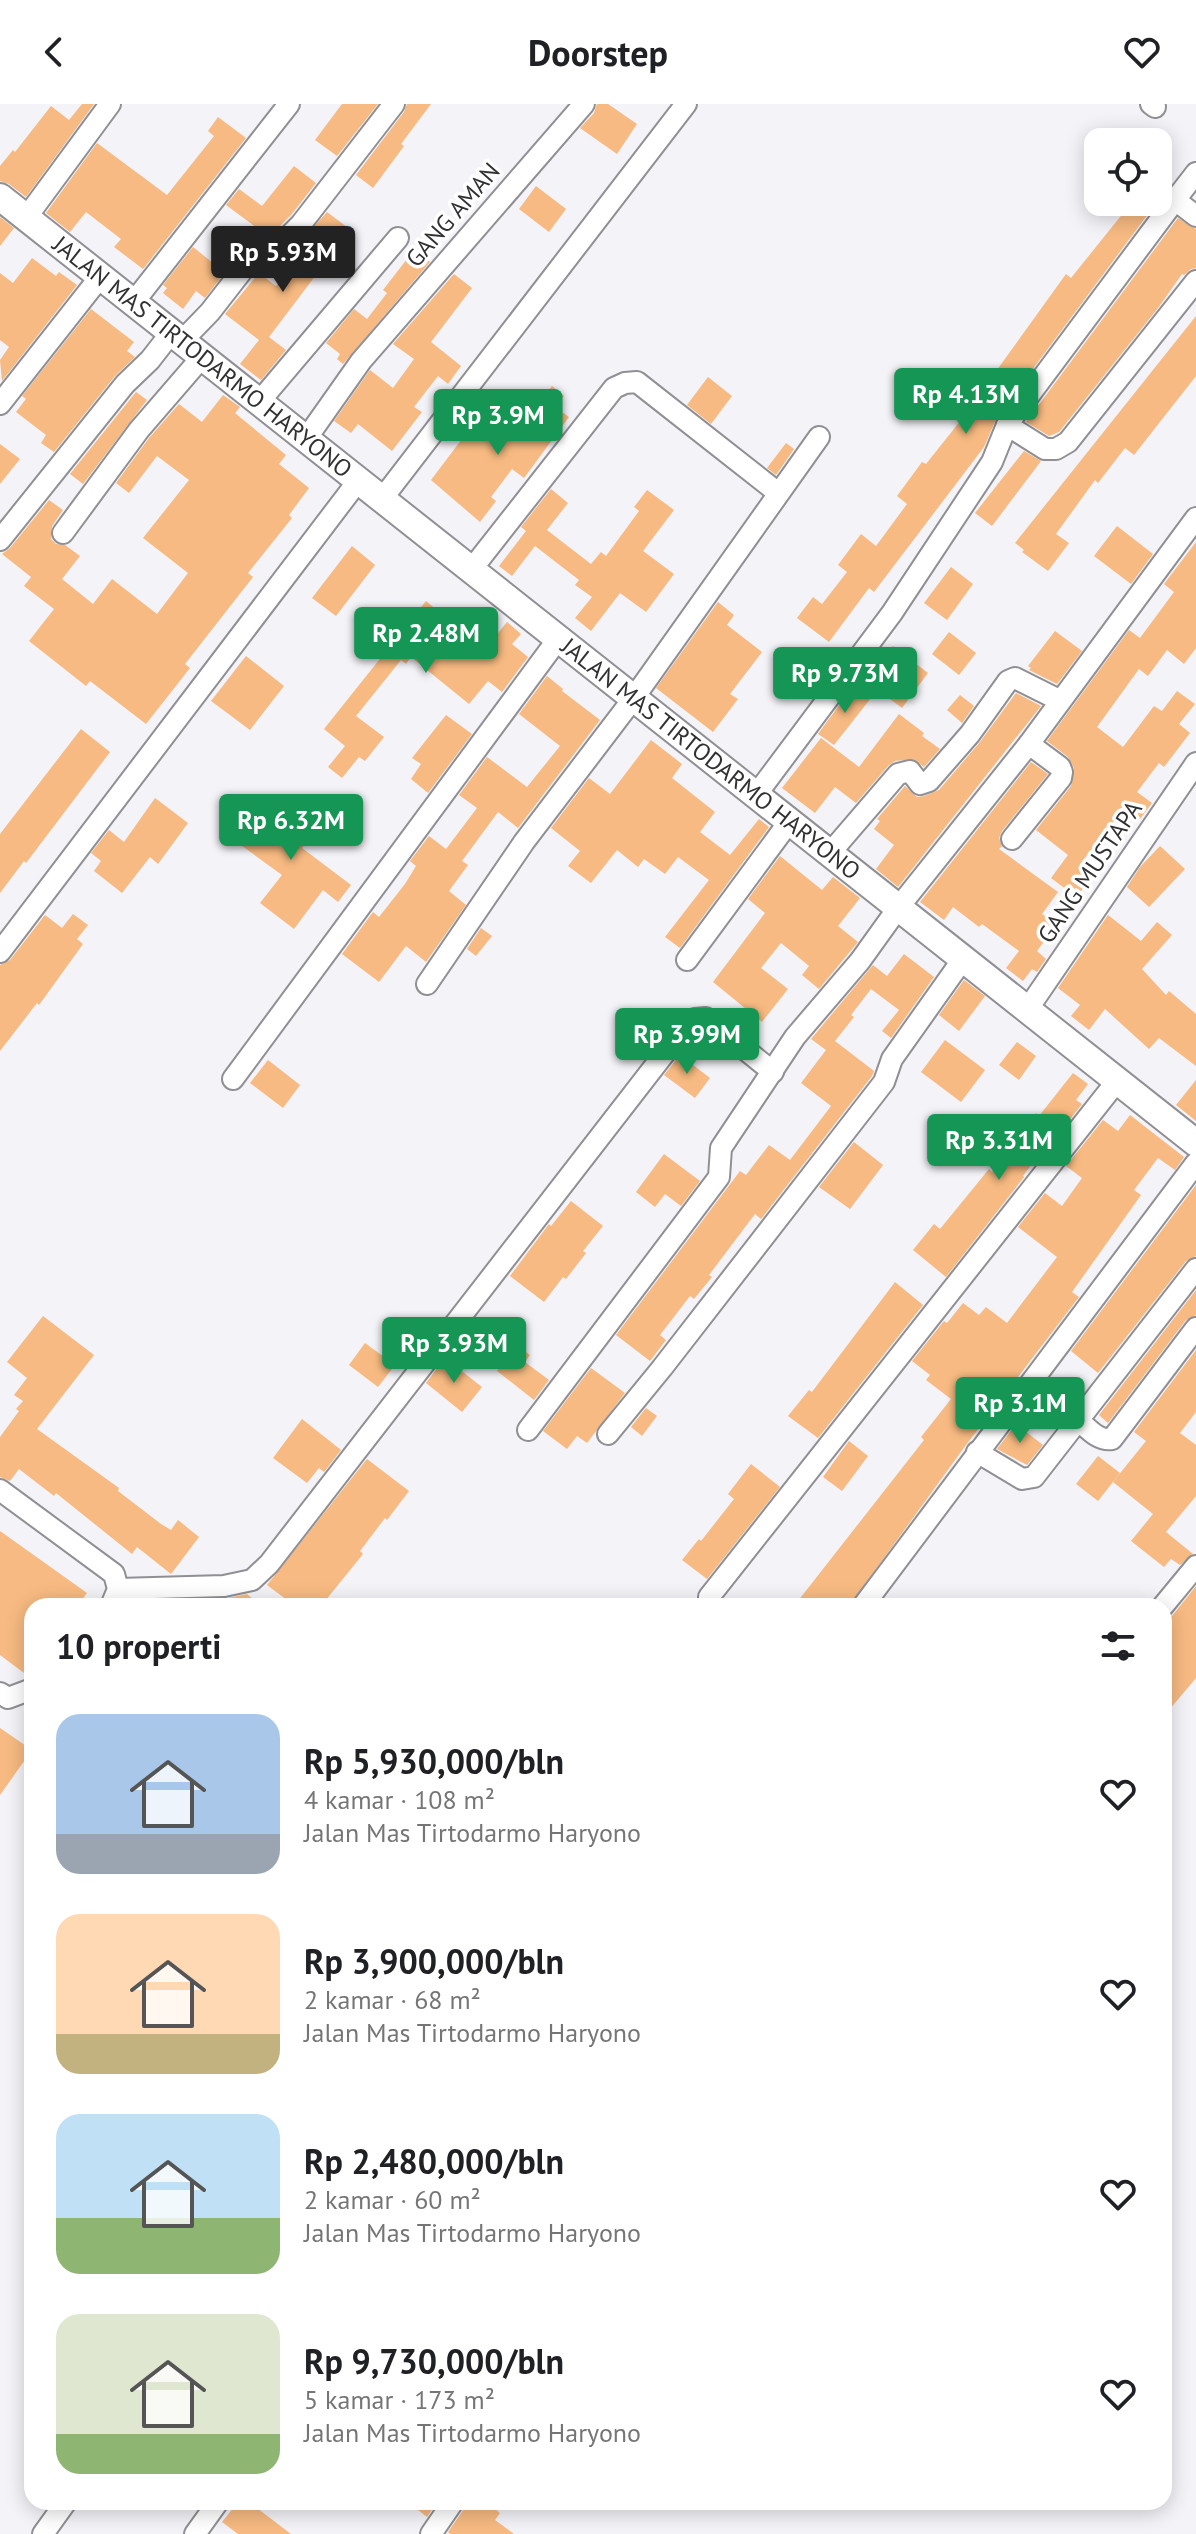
<!DOCTYPE html>
<html lang="id">
<head>
<meta charset="utf-8">
<style>
	body { margin:0; font-family:"PT Sans",sans-serif; background:#f6f6f6; color:#202124; height:100vh; display:flex; flex-direction:column; font-size:30px; white-space:nowrap }
	* { box-sizing:border-box; margin:0 }
	p { font-size:26px; color:#757577 }
	.icon { flex:none; width:44px; height:44px; fill:none; stroke:currentColor; stroke-width:2; stroke-linecap:round; stroke-linejoin:round }
	.map { position:relative; flex:1; overflow:hidden }
	.panel { position:absolute; left:24px; top:1494px; width:1148px; height:912px; display:flex; flex-direction:column; background:#fff; border-radius:24px; box-shadow:0 4px 20px #0003 }
	.panel>* { flex:none }
	.controls { position:absolute; left:1084px; top:24px; display:grid; gap:16px }
	.controls a { display:grid; place-items:center; width:88px; height:88px; border-radius:16px; background:#fff; box-shadow:0 4px 20px #0003; font-size:40px }
	.price { position:absolute; translate:-50% -68px; padding:0 18px; border-radius:8px; background:#169654; color:#fff; font-size:26px; line-height:52px; filter:drop-shadow(0 2px 4px #0008) }
	.price::after { content:''; position:absolute; left:50%; top:48px; width:24px; height:18px; margin-left:-12px; background:inherit; clip-path:polygon(0 0,100% 0,50% 100%) }
	.price.selected { background:#222; color:#fff }
	ul { padding:0; list-style:none }
	li { display:flex; align-items:center; gap:24px; height:200px; padding:0 32px }
	li span { display:grid; place-items:center; flex:none; width:224px; height:160px; border-radius:24px; color:#555 }
	li>.icon { margin-inline-start:auto }
	span .icon { width:96px; height:96px; fill:#fffc; stroke-width:1 }
	li b { font-size:34px }
	h2 { display:flex; justify-content:space-between; align-items:center; height:96px; padding:0 32px; font-size:34px }
	header { display:flex; justify-content:space-between; align-items:center; height:104px; padding:0 32px; background:#fff; font-size:36px; font-weight:700 }
	.map>svg:first-child { display:block }
	.building { fill:#f7ba82 }
	.lines { fill:none; stroke-linecap:round; stroke-linejoin:round }
	.minor-casing { stroke:#8f8f94; stroke-width:24 }
	.tertiary-casing { stroke:#8f8f94; stroke-width:30 }
	.minor { stroke:#fff; stroke-width:20 }
	.tertiary { stroke:#fff; stroke-width:26 }
	.labels { text-anchor:middle; stroke-width:7; stroke-linejoin:round; paint-order:stroke }
	.street-label { font-size:24px; fill:#313133; stroke:#fff }
</style>
</head>
<body>
<header><svg class="icon" aria-label="back" viewBox="0 0 24 24"><path d="M15 5l-7 7 7 7"/></svg>Doorstep<svg class="icon" aria-label="heart" viewBox="0 0 24 24"><path d="M12 20l-8-8c-3-5 5-10 8-4 3-6 11-1 8 4z"/></svg></header>
<div class="map">
<svg width="1196" height="2430" viewBox="0 0 1196 2430">
	<rect width="100%" height="100%" fill="#f3f3f8"/>
	<g class="building">
		<path d="M82,0H94L26,93L9,80L0,77V62L13,46L15,48L51,2L69,16Z"/>
		<path d="M342,0H378L337,52L315,36Z"/>
		<path d="M407,0H431L401,40L404,42L373,84L356,71L404,8Z"/>
		<path d="M597,0H608L637,20L617,50L580,24L594,9Z"/>
		<path d="M218,13L246,34L143,165L114,143L121,135L86,108L70,128L46,109L97,39L167,91L214,32L208,27Z"/>
		<path d="M294,62L316,79L291,111L269,133L226,101L239,85L262,102Z"/>
		<path d="M536,82L566,105L549,128L519,105Z"/>
		<path d="M1132,98H1157L997,313L984,343L874,488L869,484L829,538L797,514L813,493L822,500L847,468L838,461L861,430L876,442L907,400L897,392L922,358L926,360L961,316L1066,170L1071,174Z"/>
		<path d="M327,108L347,123L330,146L338,152L324,171L319,167L269,233L286,246L261,276L240,260L259,236L225,210L259,169L276,182L298,155L290,149Z"/>
		<path d="M0,113L14,124L0,142Z"/>
		<path d="M1178,114L1196,125V164L1191,165L1184,171L1182,170L1158,204L1059,328L1049,332L1026,318Z"/>
		<path d="M193,143L218,163L230,147L237,153L205,194L196,187L183,205L163,189L167,184L163,181Z"/>
		<path d="M414,146L430,158L343,260L337,255L340,250L326,239L354,205L367,215L387,189L383,186Z"/>
		<path d="M32,154L56,172L59,168L77,181L2,277L0,256L9,243L0,236V169L13,179Z"/>
		<path d="M454,170L472,184L431,238L461,262L448,280L438,272L414,303L422,308L392,347L358,320L351,329L334,317L370,266L393,284L414,255L393,240Z"/>
		<path d="M91,205L134,238L127,247L135,253L115,272L54,348L41,339L46,331L16,308L26,295L22,292Z"/>
		<path d="M1196,212V272L1134,351L1125,344L1098,379L1095,376L1056,430L1069,439L1048,467L1022,448L1024,446L1015,439Z"/>
		<path d="M708,273L732,292L711,320L687,301Z"/>
		<path d="M552,282L564,292L555,303L569,313L524,374L512,365L491,393L496,397L480,418L431,376L474,319L502,340L511,328L515,331Z"/>
		<path d="M136,288L147,296L83,380L70,370Z"/>
		<path d="M223,291L240,303L235,309L286,351L279,360L309,384L289,411L292,414L248,469L253,473L185,560L190,564L146,620L90,577L86,582L29,537L54,505L24,482L31,473L2,450L10,444L49,396L63,406L52,422L51,435L56,440L65,441L80,452L62,475L93,500L112,475L157,510L188,469L143,434L189,376L157,352L129,389L116,379L149,334L179,300L202,318Z"/>
		<path d="M786,339L794,345L776,371L767,364Z"/>
		<path d="M0,340L20,355L0,380Z"/>
		<path d="M1024,347L1041,357L992,422L975,409Z"/>
		<path d="M551,385L568,399L547,426L591,460L601,448L606,452L639,407L634,403L647,386L674,406L643,447L674,470L646,508L620,489L591,527L575,514L592,493L575,481L579,476L535,442L512,472L499,462L526,427L521,423Z"/>
		<path d="M1117,422L1153,450L1131,480L1094,452Z"/>
		<path d="M1196,438V544L1184,560L1167,546L1148,572L1139,565L1097,623L1123,643L1154,602L1162,607L1177,587L1195,600L1179,620L1190,629L1164,663L1159,659L1137,688L1152,699L1140,715L1125,704L1080,760L1094,770L1079,790L1070,782L1067,786L1051,774L1068,751L1036,726L1071,682L1074,664L1068,653L1047,637L1129,526L1140,534L1174,488L1164,480Z"/>
		<path d="M352,442L375,461L336,512L312,494Z"/>
		<path d="M951,463L973,480L947,516L924,499Z"/>
		<path d="M426,497L481,543L487,536L490,539L507,518L521,530L512,540L528,553L502,588L488,577L469,600L411,553L406,560L401,556L356,612L384,633L365,657L359,653L342,674L328,663L345,642L324,625Z"/>
		<path d="M718,498L734,511L727,521L762,548L730,590L738,595L713,628L656,584Z"/>
		<path d="M1055,527L1082,547L1057,580L1029,566L1031,564L1028,562Z"/>
		<path d="M949,528L976,549L959,571L932,550Z"/>
		<path d="M893,542L928,569L902,604L866,577Z"/>
		<path d="M813,549L834,565L817,588L796,571Z"/>
		<path d="M246,552L284,582L250,626L211,597Z"/>
		<path d="M547,572L563,585L562,587L600,616L518,724L498,708L462,757L468,761L449,787L466,801L426,858L406,842L379,878L342,850L373,808L379,813L405,780L416,762L410,757L429,732L446,745L477,704L459,691L487,653L527,683L560,642L519,610Z"/>
		<path d="M854,581L871,594L834,641L818,630Z"/>
		<path d="M1016,589L1041,602L898,783L876,765L894,741L874,725L880,717L877,715L905,682L917,693L924,692L939,686L980,638Z"/>
		<path d="M960,591L974,602L962,619L947,606Z"/>
		<path d="M899,610L924,629L922,632L940,645L924,663L913,655L895,657L888,662L856,699L835,683L815,709L782,684L821,634L859,663Z"/>
		<path d="M446,611L472,630L428,689L411,675L421,660L412,654Z"/>
		<path d="M81,625L110,648L26,759L24,757L0,789V730Z"/>
		<path d="M651,636L682,660L672,674L715,708L700,728L730,751L759,715L769,723L680,844L665,833L709,776L678,753L665,770L644,755L638,763L617,746L591,779L568,762L580,747L551,724L589,674L610,690Z"/>
		<path d="M1031,658L1048,670L1002,727L999,734L1002,742L999,745L1058,788L1042,810L1057,820L1037,847L1046,855L1037,868L1032,865L1023,877L1006,864L1019,847L982,820L979,823L953,803L944,816L920,798Z"/>
		<path d="M277,692L318,723L302,744L351,781L338,798L323,786L294,825L260,799L282,771L238,739Z"/>
		<path d="M155,694L188,719L158,760L150,753L122,789L94,767L101,757L91,749L109,726L124,738Z"/>
		<path d="M1160,742L1185,765L1149,803L1127,783L1140,763Z"/>
		<path d="M780,752L822,786L833,773L860,794L838,822L858,838L819,885L802,871L809,862L781,839L761,864L788,885L762,918L713,878L765,809L748,795Z"/>
		<path d="M73,810L88,821L77,835L83,840L39,901L37,899L0,947V861L10,856L45,811L62,824Z"/>
		<path d="M1108,811L1141,837L1157,818L1172,831L1142,865L1166,891L1169,887L1196,910V962L1159,934L1149,945L1105,905L1089,926L1071,912L1080,901L1058,884Z"/>
		<path d="M481,824L492,832L476,852L467,845Z"/>
		<path d="M904,850L934,873L891,934L882,927L899,906L871,885L851,911L854,913L835,937L874,967L872,972L761,1115L755,1110L709,1171L712,1173L694,1195L690,1192L660,1231L666,1236L650,1257L616,1231L740,1067L746,1071L769,1041L790,1056L831,1002L801,979L826,946L811,935L873,861L887,872Z"/>
		<path d="M964,876L985,892L959,927L939,911Z"/>
		<path d="M945,936L985,966L961,998L921,968Z"/>
		<path d="M1017,938L1036,952L1019,976L999,961Z"/>
		<path d="M680,951L710,974L695,994L664,971Z"/>
		<path d="M268,956L300,981L283,1004L250,979Z"/>
		<path d="M1073,969L1088,980L1076,996L1082,1000L1045,1047L1042,1046L1023,1072L1024,1073L946,1173L913,1146L934,1120L940,1125L989,1065L992,1068L1036,1009L1039,1012Z"/>
		<path d="M1196,976V1017L1176,1001Z"/>
		<path d="M1130,1011L1184,1053L1175,1066L1158,1054L1134,1086L1141,1091L1072,1188L1079,1193L966,1341L849,1502H794L924,1336L921,1333L951,1295L926,1276L930,1271L912,1257L944,1217L947,1219L963,1199L979,1211L986,1203L1007,1219L1057,1153L1018,1123L1045,1089L1062,1102L1082,1074L1066,1062L1103,1016L1118,1027Z"/>
		<path d="M854,1038L883,1061L850,1105L819,1083Z"/>
		<path d="M664,1050L700,1077L681,1102L665,1090L655,1103L636,1088Z"/>
		<path d="M1196,1081V1152L1186,1157L1098,1269L1071,1247Z"/>
		<path d="M571,1097L603,1122L583,1147L586,1149L566,1175L563,1173L544,1198L510,1172L549,1120L551,1122Z"/>
		<path d="M895,1178L923,1201L818,1334L788,1312L809,1286L812,1288Z"/>
		<path d="M1196,1186V1211L1186,1216L1108,1319L1099,1311Z"/>
		<path d="M43,1212L94,1251L37,1325L119,1384L118,1387L161,1420L171,1426L178,1416L199,1433L171,1470L137,1443L132,1450L56,1389L54,1392L19,1365L10,1377L0,1373V1333L19,1307L16,1305L23,1297L14,1291L27,1274L7,1258Z"/>
		<path d="M365,1239L395,1261L378,1283L349,1261Z"/>
		<path d="M516,1241L530,1251L525,1258L549,1276L534,1296L497,1267Z"/>
		<path d="M1196,1246V1308L1180,1329L1196,1341V1392L1166,1428L1193,1450L1180,1461L1171,1455L1164,1463L1131,1437L1153,1410L1113,1378L1146,1337L1134,1328Z"/>
		<path d="M445,1254L482,1283L462,1308L426,1279Z"/>
		<path d="M591,1264L625,1289L587,1339L577,1332L567,1345L543,1327Z"/>
		<path d="M646,1304L657,1312L642,1332L631,1323Z"/>
		<path d="M302,1315L341,1346L324,1368L319,1364L307,1379L273,1354Z"/>
		<path d="M1016,1320L1043,1341L1027,1361L997,1345Z"/>
		<path d="M849,1337L868,1352L842,1387L823,1373Z"/>
		<path d="M1098,1352L1120,1369L1098,1397L1076,1380Z"/>
		<path d="M367,1355L409,1387L387,1416L385,1414L360,1447L363,1450L321,1502H295L267,1481Z"/>
		<path d="M751,1360L780,1383L707,1475L682,1456L699,1435L701,1437L734,1395L728,1390Z"/>
		<path d="M0,1427L87,1489L77,1502H32V1558L24,1569L0,1551Z"/>
		<path d="M1196,1482V1574L1164,1612V1522Z"/>
		<path d="M247,1490L261,1502H218L223,1495Z"/>
		<path d="M0,1624L32,1646L0,1691Z"/>
		<path d="M238,2398H249L291,2430H238L222,2418Z"/>
		<path d="M408,2398H437L427,2413Z"/>
		<path d="M466,2398H473L483,2406L488,2399L500,2409L495,2416L514,2430H450L448,2428L464,2405Z"/>
	</g>
	<g class="lines">
		<g class="minor-casing">
			<g id="minor">
				<path d="M1151,0L1155,3"/>
				<path d="M1175,96L1196,69"/>
				<path d="M26,114L110,0"/>
				<path d="M133,199L289,0"/>
				<path d="M182,237L210,208L245,163L256,155L268,153L301,120L394,0"/>
				<path d="M259,298L398,134"/>
				<path d="M0,300L100,173"/>
				<path d="M1007,321L1175,96L1196,112"/>
				<path d="M306,335L361,257L584,0"/>
				<path d="M382,395L686,0"/>
				<path d="M63,429L139,326L202,253"/>
				<path d="M0,436L125,280L150,256L171,229"/>
				<path d="M471,466L614,284L625,279L637,278L777,388"/>
				<path d="M756,691L892,509L992,358L1007,321L1045,345H1056L1068,338L1196,177"/>
				<path d="M1012,735L1061,674L1062,668L1060,663L1029,640"/>
				<path d="M830,749L898,670L910,667L920,680L929,677L970,630L1008,577L1015,574L1059,596"/>
				<path d="M0,848L358,377"/>
				<path d="M687,856L789,718"/>
				<path d="M427,880L524,738L633,595L819,333"/>
				<path d="M1027,906L1196,659"/>
				<path d="M233,975L558,535"/>
				<path d="M1077,1315C1088,1324 1097,1337 1112,1335L1196,1224"/>
				<path d="M528,1326L719,1073L721,1044L795,933L860,857L898,804L1029,640L1196,414"/>
				<path d="M608,1330L662,1264L884,978L892,955L963,855"/>
				<path d="M977,1348L1022,1375L1034,1373L1196,1165"/>
				<path d="M0,1386L114,1470L118,1485L111,1502"/>
				<path d="M118,1485L224,1482L252,1476L269,1460L685,923L695,915L706,914L773,968"/>
				<path d="M709,1493L1117,977"/>
				<path d="M863,1502L1196,1059"/>
				<path d="M1163,1502L1196,1462"/>
				<path d="M0,1589L8,1594L32,1585"/>
				<path d="M43,2430L66,2398"/>
				<path d="M195,2430L218,2398"/>
				<path d="M431,2430L453,2398"/>
			</g>
		</g>
		<g class="tertiary-casing">
			<g id="tertiary">
				<path id="s1" d="M0,93L1196,1039"/>
			</g>
		</g>
		<use href="#minor" class="minor"/>
		<use href="#tertiary" class="tertiary"/>
	</g>
	<g class="labels">
		<g class="street-label">
			<text transform="translate(453 111) rotate(-49)" y="8">GANG AMAN</text>
			<text dy="8" stroke="none"><textPath href="#s1" startOffset="258">JALAN MAS TIRTODARMO HARYONO</textPath></text>
			<text dy="8" stroke="none"><textPath href="#s1" startOffset="906">JALAN MAS TIRTODARMO HARYONO</textPath></text>
			<text transform="translate(1090 768) rotate(-56)" y="8">GANG MUSTAPA</text>
		</g>
	</g>
</svg>
<div class="controls">
<a><svg class="icon" aria-label="locate" viewBox="0 0 24 24"><circle cx="12" cy="12" r="6"/><path d="M12 2v4M12 18v4M2 12h4M18 12h4"/></svg></a>
</div>
<b class="price selected" style="left:283px;top:190px">Rp 5.93M</b>
<b class="price" style="left:966px;top:332px">Rp 4.13M</b>
<b class="price" style="left:498px;top:353px">Rp 3.9M</b>
<b class="price" style="left:426px;top:571px">Rp 2.48M</b>
<b class="price" style="left:845px;top:611px">Rp 9.73M</b>
<b class="price" style="left:291px;top:758px">Rp 6.32M</b>
<b class="price" style="left:687px;top:972px">Rp 3.99M</b>
<b class="price" style="left:999px;top:1078px">Rp 3.31M</b>
<b class="price" style="left:454px;top:1281px">Rp 3.93M</b>
<b class="price" style="left:1020px;top:1341px">Rp 3.1M</b>
<section class="panel">
<h2>10 properti<svg class="icon" aria-label="filters" viewBox="0 0 24 24"><path d="M4 7h16M4 17h16"/><circle cx="9" cy="7" r="2"/><circle cx="15" cy="17" r="2"/></svg></h2>
<ul>
<li><span style="background:linear-gradient(#a9c7e8 75%,#9aa5b1 0)"><svg class="icon" aria-label="home" viewBox="0 0 24 24"><path d="M3 11l9-7 9 7M6 9v11h12V9"/></svg></span><div><b>Rp 5,930,000/bln</b><p>4 kamar · 108 m²</p><p>Jalan Mas Tirtodarmo Haryono</p></div><svg class="icon" aria-label="heart" viewBox="0 0 24 24"><path d="M12 20l-8-8c-3-5 5-10 8-4 3-6 11-1 8 4z"/></svg></li>
<li><span style="background:linear-gradient(#ffd9b3 75%,#c2b280 0)"><svg class="icon" aria-label="home" viewBox="0 0 24 24"><path d="M3 11l9-7 9 7M6 9v11h12V9"/></svg></span><div><b>Rp 3,900,000/bln</b><p>2 kamar · 68 m²</p><p>Jalan Mas Tirtodarmo Haryono</p></div><svg class="icon" aria-label="heart" viewBox="0 0 24 24"><path d="M12 20l-8-8c-3-5 5-10 8-4 3-6 11-1 8 4z"/></svg></li>
<li><span style="background:linear-gradient(#bfe0f5 65%,#8fb573 0)"><svg class="icon" aria-label="home" viewBox="0 0 24 24"><path d="M3 11l9-7 9 7M6 9v11h12V9"/></svg></span><div><b>Rp 2,480,000/bln</b><p>2 kamar · 60 m²</p><p>Jalan Mas Tirtodarmo Haryono</p></div><svg class="icon" aria-label="heart" viewBox="0 0 24 24"><path d="M12 20l-8-8c-3-5 5-10 8-4 3-6 11-1 8 4z"/></svg></li>
<li><span style="background:linear-gradient(#dfe7d0 75%,#8fb573 0)"><svg class="icon" aria-label="home" viewBox="0 0 24 24"><path d="M3 11l9-7 9 7M6 9v11h12V9"/></svg></span><div><b>Rp 9,730,000/bln</b><p>5 kamar · 173 m²</p><p>Jalan Mas Tirtodarmo Haryono</p></div><svg class="icon" aria-label="heart" viewBox="0 0 24 24"><path d="M12 20l-8-8c-3-5 5-10 8-4 3-6 11-1 8 4z"/></svg></li>
</ul>
</section>
</div>
</body>
</html>
